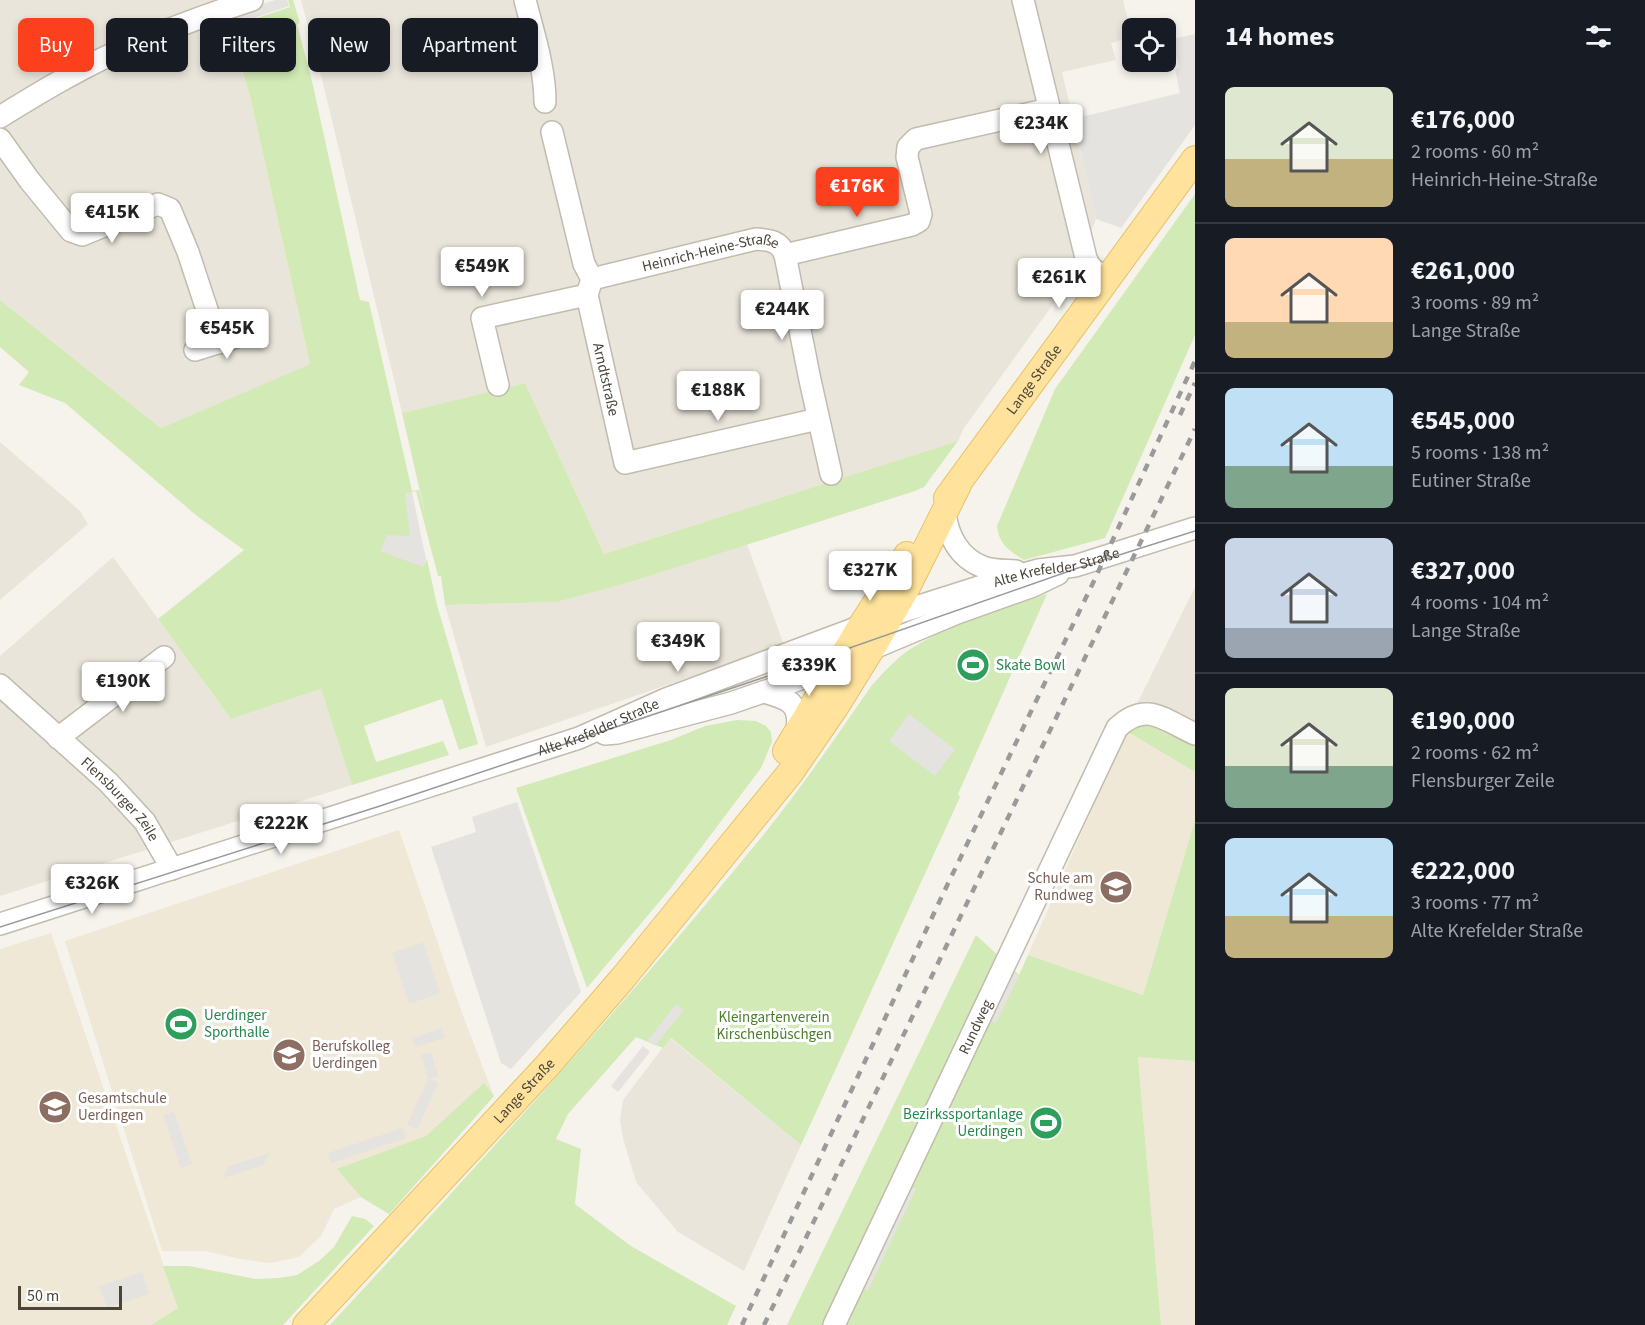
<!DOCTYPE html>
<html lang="en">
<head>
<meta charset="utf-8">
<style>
	body { margin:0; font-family:"Source Sans 3",sans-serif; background:#242831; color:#f1f3f6; height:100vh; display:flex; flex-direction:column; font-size:22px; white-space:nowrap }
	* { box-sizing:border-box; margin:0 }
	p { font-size:20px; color:#9ea1a6 }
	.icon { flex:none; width:33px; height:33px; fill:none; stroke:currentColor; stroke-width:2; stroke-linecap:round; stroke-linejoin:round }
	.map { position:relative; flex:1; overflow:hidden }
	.side { display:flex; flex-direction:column; background:#171b24; width:450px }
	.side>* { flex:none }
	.hud { position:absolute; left:18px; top:18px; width:570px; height:54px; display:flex; gap:12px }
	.buttons { position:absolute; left:1122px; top:18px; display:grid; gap:12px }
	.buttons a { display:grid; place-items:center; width:54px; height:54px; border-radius:9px; background:#171b24; box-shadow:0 3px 9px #0003; font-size:30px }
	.scale { position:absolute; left:18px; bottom:15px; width:104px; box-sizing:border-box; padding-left:6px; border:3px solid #4b4439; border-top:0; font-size:16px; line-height:21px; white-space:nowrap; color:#4b4439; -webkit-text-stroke:4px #fff; paint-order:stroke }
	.price { position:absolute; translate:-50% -51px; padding:0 14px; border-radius:6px; background:#fff; color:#222; font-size:20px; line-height:39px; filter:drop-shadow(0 2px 3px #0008) }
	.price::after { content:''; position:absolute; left:50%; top:36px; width:18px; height:14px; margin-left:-9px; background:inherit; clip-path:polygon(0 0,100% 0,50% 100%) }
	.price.current { background:#fc3f1d; color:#fff }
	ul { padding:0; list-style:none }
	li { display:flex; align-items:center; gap:18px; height:150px; padding:0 30px }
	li+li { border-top:2px solid #363941 }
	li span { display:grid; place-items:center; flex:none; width:168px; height:120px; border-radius:9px; color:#555 }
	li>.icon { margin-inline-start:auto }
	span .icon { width:72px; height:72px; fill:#fffc; stroke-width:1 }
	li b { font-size:26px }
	h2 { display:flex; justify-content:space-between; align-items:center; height:72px; padding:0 30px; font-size:26px }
	.chip { padding:0 21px; border-radius:9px; background:#171b24; box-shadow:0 3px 9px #0003; font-size:21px; line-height:54px }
	.chip.current { background:#fc3f1d; color:#fff }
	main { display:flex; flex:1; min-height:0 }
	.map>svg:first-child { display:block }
	.residential { fill:#eae5da }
	.education { fill:#efe8d6 }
	.green { fill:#d2eab5 }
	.parking { fill:#e5e3e0 }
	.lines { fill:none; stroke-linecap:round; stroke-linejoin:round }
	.minor-casing { stroke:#c2bbae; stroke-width:24 }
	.major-casing { stroke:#e6c16a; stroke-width:28 }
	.minor { stroke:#fff; stroke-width:21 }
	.major { stroke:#ffe39c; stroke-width:26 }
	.tram { stroke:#9a9a9a; stroke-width:1.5 }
	.rail { stroke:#9a9a9a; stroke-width:4.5; stroke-dasharray:8 8; stroke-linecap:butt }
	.labels { text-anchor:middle; stroke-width:6; stroke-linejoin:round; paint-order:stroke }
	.street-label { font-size:15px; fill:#4b4439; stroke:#fff }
	.leisure-label { font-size:15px; fill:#27864d; stroke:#fff; text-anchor:start }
	.education-label { font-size:15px; fill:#785e54; stroke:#fff; text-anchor:start }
	.park-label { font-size:15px; fill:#4a7f2a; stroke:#fff }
</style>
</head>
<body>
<main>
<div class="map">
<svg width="1195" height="1325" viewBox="0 0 1195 1325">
	<rect width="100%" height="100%" fill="#f6f3ec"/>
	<g class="residential">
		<path d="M0,0H230L221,4L250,96L310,364L161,428L0,300Z"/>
		<path d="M301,0H1123L1132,37L1111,43L1116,60L1062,72L1096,219L1074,275L964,428L958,441L604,554L525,383L402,413L322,79Z"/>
		<path d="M0,442L80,511L88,524L0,600Z"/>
		<path d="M747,544L784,645L486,747L445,605L557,602L624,584Z"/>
		<path d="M113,557L231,719L321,689L352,785L0,896V656Z"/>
		<path d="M1195,587V723L1160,707L1137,704Z"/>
		<path d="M670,1038L801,1145L744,1271L678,1232L636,1182L623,1138L620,1120L623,1100Z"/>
	</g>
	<g class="education">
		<path d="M1126,731L1195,772V820L1143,995L1028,955Z"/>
		<path d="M399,830L462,1013L494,1096L389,1214L361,1197L334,1209L321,1236L299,1257L270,1263L241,1259L205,1251H162L65,941Z"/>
		<path d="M51,933L178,1308L151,1325H0V949Z"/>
		<path d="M1138,1056L1195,1061V1325H1161Z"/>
	</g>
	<g class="green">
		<path d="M288,0H293L300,23L297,24L312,81L360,300L369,302L412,491L419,490L427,522L402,413L525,383L604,554L958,441L924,487L915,491L624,584L557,602L445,605L441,576H438L416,491L405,494L423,566L427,559L437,605L478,744L459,750L442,699L364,726L376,762L443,741L449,755L352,785L321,689L231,719L158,619L244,550L197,516L65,403L19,385L29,372L0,347V300L161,428L310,364L250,96L234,44L256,37L241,41L236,25L290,7Z"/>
		<path d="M1195,194V335L1105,538L1024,560C1009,551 999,544 997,526L1055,389Z"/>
		<path d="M1047,594L958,794L960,797L801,1145L671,1038L663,1048L636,1037L568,1114L556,1139L581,1149L575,1204L631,1246L736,1306L727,1325H330C477,1166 623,1007 760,839C800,790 836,737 872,685C886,670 899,655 917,645C957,621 1004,608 1047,594Z"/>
		<path d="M1128,717L1195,734V772L1126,731Z"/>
		<path d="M737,720L756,721L766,726L771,732L772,742L761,768L670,889L587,988L516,788L671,740L705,726Z"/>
		<path d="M1195,820V1061L1138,1057L1161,1325H787L976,935L1019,975L1028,955L1143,995Z"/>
		<path d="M484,1083L494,1096L389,1214L361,1197L337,1169L426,1136Z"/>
		<path d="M352,1216L365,1219L374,1226L283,1325H151L178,1308L163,1266H189L256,1279L279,1278L297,1275L319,1261L334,1247Z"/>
	</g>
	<g class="parking">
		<path d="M275,0H287L289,6L236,24L233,14Z"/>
		<path d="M1195,34V125L1121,228L1096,219L1073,119L1180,93L1175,69L1179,67L1172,39Z"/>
		<path d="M412,492L426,559L423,567L380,551L387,535L410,536L405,494Z"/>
		<path d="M909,714L955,749L935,776L889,741Z"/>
		<path d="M517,802L581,992L511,1069L501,1063L431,847L476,832L472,817Z"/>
		<path d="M423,942L440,993L409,1004L392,953Z"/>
		<path d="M1008,971L1019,976L996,1023L986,1019Z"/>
		<path d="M676,1004L684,1010L655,1046L648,1040Z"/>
		<path d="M442,1028L445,1038L415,1047L412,1038Z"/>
		<path d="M643,1046L650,1052L618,1092L611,1086Z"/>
		<path d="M431,1052L438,1076L429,1079L438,1083L417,1130L407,1125L428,1079L421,1055Z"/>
		<path d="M174,1112L192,1164L181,1168L163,1115Z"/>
		<path d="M403,1128L406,1138L331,1163L328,1153Z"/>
		<path d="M270,1153L263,1165L223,1178L229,1166Z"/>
		<path d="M905,1184L916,1189L868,1291L858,1285Z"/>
		<path d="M142,1272L149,1294L107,1308L99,1286Z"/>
	</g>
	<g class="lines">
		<g class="minor-casing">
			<g id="minor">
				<path d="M525,0C533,32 545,68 545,102"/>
				<path d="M1023,0L1086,258L1090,267L1108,280"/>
				<path d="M0,117C21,104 42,91 64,79C123,45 187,21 252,0"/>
				<path id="s1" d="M552,132L584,264L592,279L587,295L625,463L818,419"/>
				<path d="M0,139L30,181L71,231L82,235L158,204L170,209L188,252L218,343"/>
				<path d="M785,255L810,380L831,474"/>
				<path id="s2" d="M592,279L756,239C770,240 780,241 785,255L912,225L919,221L921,214L907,157L908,147L916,139L1049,109"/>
				<path d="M195,350L249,333"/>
				<path d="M498,385L482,318L587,295"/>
				<path d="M945,511C947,535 959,558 983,567C993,571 1006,570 1016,571"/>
				<path id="s3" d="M0,685L108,782L145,822L172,869"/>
				<path d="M764,692C789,699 801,703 797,732"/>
				<path d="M605,734L617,733L731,703L795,681L957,613L1033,586L1058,574"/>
				<path d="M58,738L164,657"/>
				<path id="s4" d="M0,924L579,738L666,699L891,615L998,581L1038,570L1075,566L1195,528"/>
				<path id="s5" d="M834,1325L1117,728C1146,700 1164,720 1195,734"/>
			</g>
		</g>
		<g class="major-casing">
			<g id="major">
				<path id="s6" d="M947,498L1195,159"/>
				<path d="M786,751L861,626L907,555"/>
				<path id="s7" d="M306,1325L547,1066L623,978L790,773L836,706L875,643L906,589L958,485"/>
			</g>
		</g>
		<use href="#minor" class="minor"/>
		<use href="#major" class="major"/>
		<path class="tram" d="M0,927L380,806L801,665L1078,568L1195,531"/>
		<g class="rail">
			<path d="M1180,415L1195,383"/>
			<path d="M742,1325L942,896L1093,583L1195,361"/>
			<path d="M764,1325L1195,429"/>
		</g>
	</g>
	<defs>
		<g id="stadium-disc" transform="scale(1.725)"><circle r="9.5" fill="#2e9e5b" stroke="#fff"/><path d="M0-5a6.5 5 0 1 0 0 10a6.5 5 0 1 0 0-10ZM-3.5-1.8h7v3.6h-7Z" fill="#fff"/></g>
		<g id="school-disc" transform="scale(1.725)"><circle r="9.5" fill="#8d6e63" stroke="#fff"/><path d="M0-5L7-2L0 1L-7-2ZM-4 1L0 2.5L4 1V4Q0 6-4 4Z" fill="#fff"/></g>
	</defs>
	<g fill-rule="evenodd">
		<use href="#stadium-disc" x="973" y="665"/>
		<use href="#school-disc" x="1116" y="887"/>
		<use href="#stadium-disc" x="181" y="1024"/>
		<use href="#school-disc" x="289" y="1055"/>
		<use href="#school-disc" x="55" y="1107"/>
		<use href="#stadium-disc" x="1046" y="1123"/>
	</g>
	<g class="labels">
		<g class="street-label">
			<text dy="5" stroke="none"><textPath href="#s2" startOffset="122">Heinrich-Heine-Straße</textPath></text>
			<text dy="5" stroke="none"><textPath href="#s1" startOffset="256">Arndtstraße</textPath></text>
			<text dy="5" stroke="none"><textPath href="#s6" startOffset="147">Lange Straße</textPath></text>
			<text dy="5" stroke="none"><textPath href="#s4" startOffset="1116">Alte Krefelder Straße</textPath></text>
			<text dy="5" stroke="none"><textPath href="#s4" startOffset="630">Alte Krefelder Straße</textPath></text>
			<text dy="5" stroke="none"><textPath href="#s3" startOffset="166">Flensburger Zeile</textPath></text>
			<text dy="5" stroke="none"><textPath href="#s5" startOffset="330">Rundweg</textPath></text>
			<text dy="5" stroke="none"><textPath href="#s7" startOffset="320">Lange Straße</textPath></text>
		</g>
		<g class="leisure-label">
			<text x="996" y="670">Skate Bowl</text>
			<text x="204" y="1020">Uerdinger<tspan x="204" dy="17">Sporthalle</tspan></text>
			<text x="1023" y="1119" text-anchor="end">Bezirkssportanlage<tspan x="1023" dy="17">Uerdingen</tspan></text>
		</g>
		<g class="education-label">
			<text x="1093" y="883" text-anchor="end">Schule am<tspan x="1093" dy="17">Rundweg</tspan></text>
			<text x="312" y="1051">Berufskolleg<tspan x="312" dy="17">Uerdingen</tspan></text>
			<text x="78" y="1103">Gesamtschule<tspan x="78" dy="17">Uerdingen</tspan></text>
		</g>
		<g class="park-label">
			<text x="774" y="1022">Kleingartenverein<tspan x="774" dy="17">Kirschenbüschgen</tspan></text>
		</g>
	</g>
</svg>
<div class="buttons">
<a><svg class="icon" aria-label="locate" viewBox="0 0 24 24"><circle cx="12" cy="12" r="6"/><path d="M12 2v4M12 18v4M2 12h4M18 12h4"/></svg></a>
</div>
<div class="scale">50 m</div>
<b class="price" style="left:1041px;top:155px">€234K</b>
<b class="price current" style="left:857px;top:218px">€176K</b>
<b class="price" style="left:112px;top:244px">€415K</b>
<b class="price" style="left:482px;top:298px">€549K</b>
<b class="price" style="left:1059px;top:309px">€261K</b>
<b class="price" style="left:782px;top:341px">€244K</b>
<b class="price" style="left:227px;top:360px">€545K</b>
<b class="price" style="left:718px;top:422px">€188K</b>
<b class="price" style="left:870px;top:602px">€327K</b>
<b class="price" style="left:678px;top:673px">€349K</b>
<b class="price" style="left:809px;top:697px">€339K</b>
<b class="price" style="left:123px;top:713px">€190K</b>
<b class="price" style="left:281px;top:855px">€222K</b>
<b class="price" style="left:92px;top:915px">€326K</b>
<div class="hud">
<a class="chip current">Buy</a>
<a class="chip">Rent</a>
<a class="chip">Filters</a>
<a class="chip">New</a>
<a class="chip">Apartment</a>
</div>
</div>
<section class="side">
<h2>14 homes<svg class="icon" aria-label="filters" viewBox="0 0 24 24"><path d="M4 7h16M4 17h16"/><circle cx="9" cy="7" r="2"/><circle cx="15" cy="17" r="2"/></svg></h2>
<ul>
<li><span style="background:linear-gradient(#dfe7d0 60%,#c2b280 0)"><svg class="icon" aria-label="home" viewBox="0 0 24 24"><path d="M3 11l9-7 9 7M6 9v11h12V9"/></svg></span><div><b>€176,000</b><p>2 rooms · 60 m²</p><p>Heinrich-Heine-Straße</p></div></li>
<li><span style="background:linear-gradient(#ffd9b3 70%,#c2b280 0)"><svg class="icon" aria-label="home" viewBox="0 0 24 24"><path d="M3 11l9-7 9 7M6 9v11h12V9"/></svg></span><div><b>€261,000</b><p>3 rooms · 89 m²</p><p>Lange Straße</p></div></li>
<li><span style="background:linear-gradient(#bfe0f5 65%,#7fa58c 0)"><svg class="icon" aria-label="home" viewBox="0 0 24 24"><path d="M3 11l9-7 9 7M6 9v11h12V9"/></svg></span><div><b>€545,000</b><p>5 rooms · 138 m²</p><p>Eutiner Straße</p></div></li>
<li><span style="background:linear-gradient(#c9d6e8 75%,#9aa5b1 0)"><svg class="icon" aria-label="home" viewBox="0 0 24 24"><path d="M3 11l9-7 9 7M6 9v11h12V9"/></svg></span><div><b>€327,000</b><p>4 rooms · 104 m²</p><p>Lange Straße</p></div></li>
<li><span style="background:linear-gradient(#dfe7d0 65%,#7fa58c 0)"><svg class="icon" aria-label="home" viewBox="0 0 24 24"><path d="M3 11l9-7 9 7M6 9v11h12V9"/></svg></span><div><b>€190,000</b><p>2 rooms · 62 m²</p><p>Flensburger Zeile</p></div></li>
<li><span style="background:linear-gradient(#bfe0f5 65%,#c2b280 0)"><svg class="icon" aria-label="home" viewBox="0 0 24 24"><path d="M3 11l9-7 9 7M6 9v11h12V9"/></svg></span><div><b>€222,000</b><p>3 rooms · 77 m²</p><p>Alte Krefelder Straße</p></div></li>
</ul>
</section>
</main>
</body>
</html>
